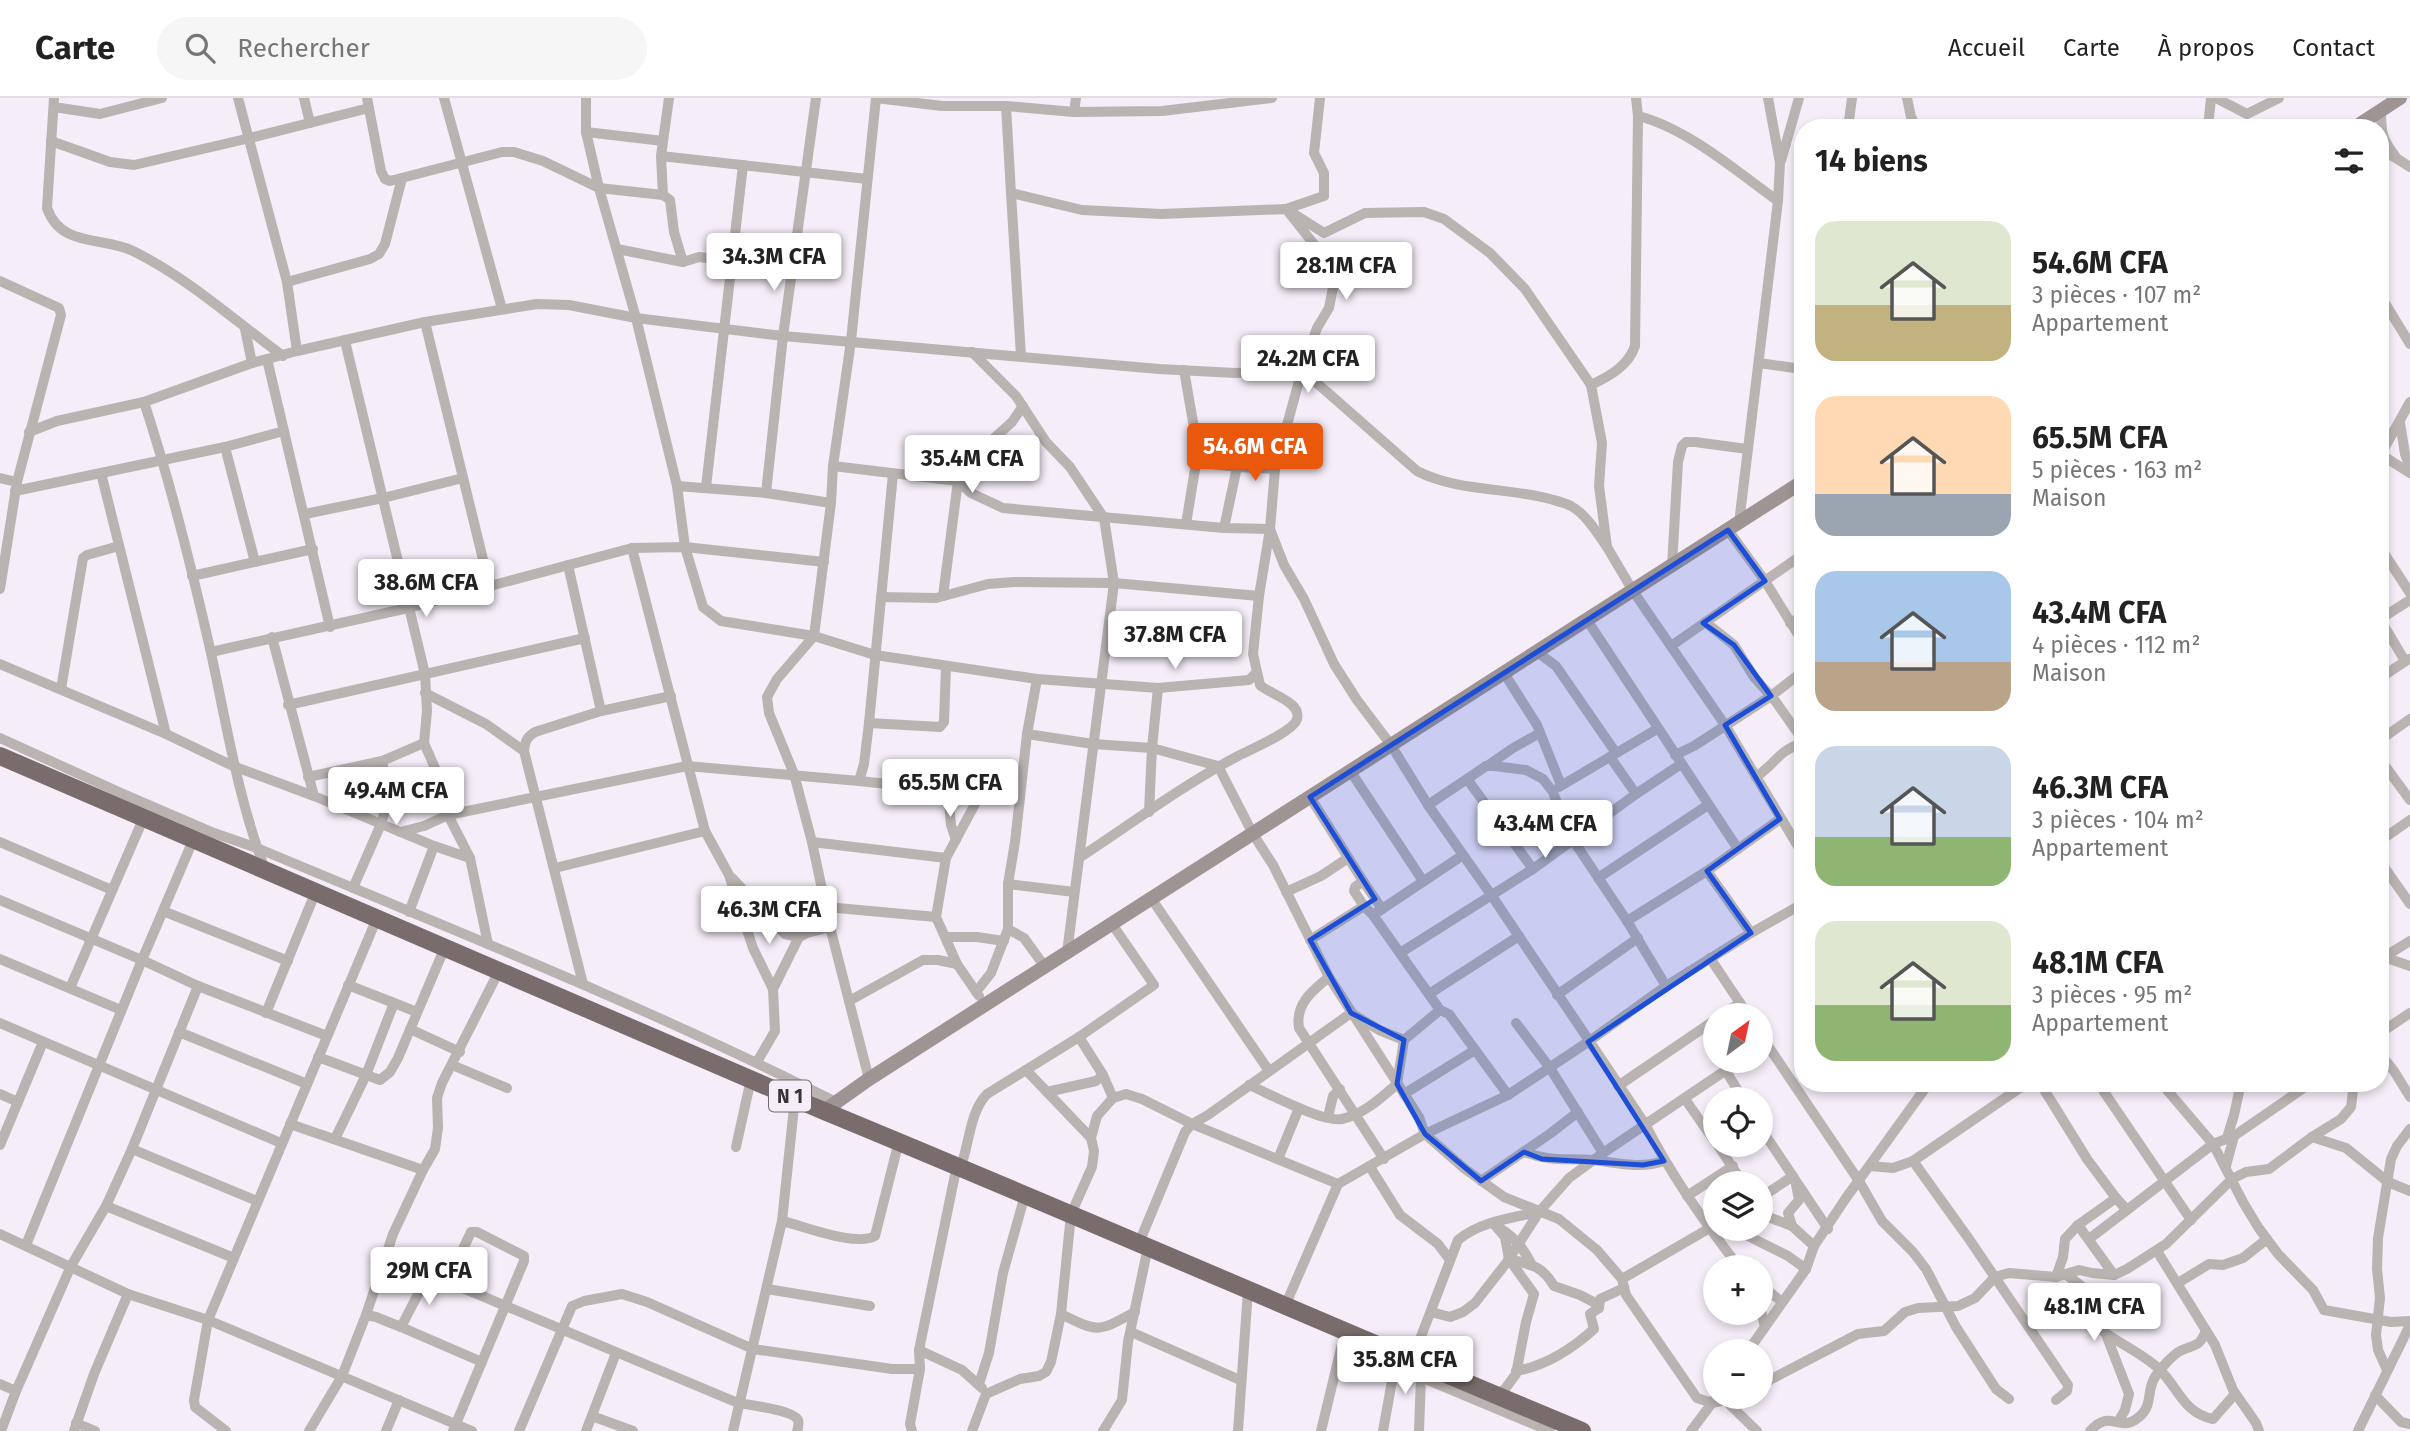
<!DOCTYPE html>
<html lang="fr">
<head>
<meta charset="utf-8">
<style>
	body { margin:0; font-family:"Fira Sans",sans-serif; background:#f6f6f6; color:#222; height:100vh; display:flex; flex-direction:column; font-size:26px; white-space:nowrap }
	* { box-sizing:border-box; margin:0 }
	p { font-size:23px; color:#767676 }
	.icon { flex:none; width:38px; height:38px; fill:none; stroke:currentColor; stroke-width:2; stroke-linecap:round; stroke-linejoin:round }
	.map { position:relative; flex:1; overflow:hidden }
	.panel { position:absolute; left:1794px; top:21px; width:595px; height:973px; display:flex; flex-direction:column; background:#fff; border-radius:28px; box-shadow:0 4px 10px #0003 }
	.panel>* { flex:none }
	.needle { width:46px; rotate:33deg }
	.controls { position:absolute; left:1703px; top:905px; display:grid; gap:14px }
	.controls a { display:grid; place-items:center; width:70px; height:70px; border-radius:50%; background:#fff; box-shadow:0 4px 10px #0003; font-size:35px }
	.price { position:absolute; translate:-50% -60px; padding:0 16px; border-radius:7px; background:#fff; color:#222; font-size:23px; line-height:46px; filter:drop-shadow(0 2px 4px #0008) }
	.price::after { content:''; position:absolute; left:50%; top:42px; width:21px; height:16px; margin-left:-10px; background:inherit; clip-path:polygon(0 0,100% 0,50% 100%) }
	.price.active { background:#ea580c; color:#fff }
	ul { padding:0; list-style:none }
	li { display:flex; align-items:center; gap:21px; height:175px; padding:0 21px }
	li span { display:grid; place-items:center; flex:none; width:196px; height:140px; border-radius:21px; color:#555 }
	li>.icon { margin-inline-start:auto }
	span .icon { width:84px; height:84px; fill:#fffc; stroke-width:1 }
	li b { font-size:30px }
	h2 { display:flex; justify-content:space-between; align-items:center; height:84px; padding:0 21px; font-size:30px }
	header { display:flex; align-items:center; gap:42px; box-sizing:border-box; height:98px; padding:0 35px; background:#fff; border-bottom:2px solid #e0e0e0 }
	header strong { font-size:33px }
	nav { display:flex; gap:38px; margin-inline-start:auto; font-size:24px }
	.search { width:490px; height:63px; background:#f6f6f6; display:flex; align-items:center; gap:18px; box-sizing:border-box; padding:0 24px; border-radius:38px; color:#767676; font-size:26px }
	.map>svg:first-child { display:block }
	.lines { fill:none; stroke-linecap:round; stroke-linejoin:round }
	.street { stroke:#b9b3b2; stroke-width:10 }
	.secondary { stroke:#9e9494; stroke-width:14 }
	.highway { stroke:#7a6c6c; stroke-width:18 }
	.marked { fill:#1d4ed8; fill-opacity:0.2; stroke:#1d4ed8; stroke-width:5; stroke-linejoin:round }
	.labels { text-anchor:middle; stroke-width:7; stroke-linejoin:round; paint-order:stroke }
	.shield { fill:#f5edf8; stroke:#6f6b71; stroke-width:2 }
	.shield-label { font-size:19px; font-weight:bold; fill:#363337 }
</style>
</head>
<body>
<header>
<strong>Carte</strong>
<div class="search"><svg class="icon" aria-label="search" viewBox="0 0 24 24"><circle cx="10" cy="10" r="6"/><path d="M15 15l6 6"/></svg>Rechercher</div>
<nav><a>Accueil</a><a>Carte</a><a>À propos</a><a>Contact</a></nav>
</header>
<div class="map">
<svg width="2410" height="1333" viewBox="0 0 2410 1333">
	<rect width="100%" height="100%" fill="#f5edf8"/>
	<g class="lines">
		<g class="street">
			<path d="M54,0L47,110C61,150 102,138 133,153C188,180 234,222 283,258"/>
			<path d="M238,0L287,184L297,253"/>
			<path d="M304,0L310,25"/>
			<path d="M367,0L381,73L385,81L390,83L502,54H514L543,63L599,90L663,97L670,102L674,134L683,164"/>
			<path d="M444,0L502,211"/>
			<path d="M586,0V34L599,90L636,220L677,388L685,449L703,509L721,523L814,538L875,557L1037,581L1158,590L1249,582L1256,575"/>
			<path d="M876,0L942,8H1006L1074,14L1162,13L1272,0"/>
			<path d="M1636,0L1638,18L1635,248C1628,268 1610,278 1591,287L1602,345L1599,388L1607,449L1633,493L1725,627L1802,755"/>
			<path d="M1907,0L1911,19L1917,30"/>
			<path d="M2216,0L2247,16L2279,0"/>
			<path d="M1006,8L1011,95L1082,112L1161,116L1286,111L1324,135L1365,115L1424,114L1444,121L1490,155L1525,191L1591,287"/>
			<path d="M54,9L100,16L162,0"/>
			<path d="M2381,12C2381,35 2382,41 2396,59"/>
			<path d="M1074,14L1076,0"/>
			<path d="M1638,18C1687,30 1737,74 1778,103"/>
			<path d="M1848,30L1852,0"/>
			<path d="M2208,30L2211,0"/>
			<path d="M586,34L663,43"/>
			<path d="M51,43L110,64L134,67L250,40L369,10"/>
			<path d="M2380,50L2410,69"/>
			<path d="M661,58L867,81"/>
			<path d="M1781,63L1799,0"/>
			<path d="M1011,95L1021,258"/>
			<path d="M663,97L661,58L669,0"/>
			<path d="M617,151L683,164L699,159L732,163"/>
			<path d="M0,183L59,210L61,217L17,384L0,491"/>
			<path d="M287,184L370,161L379,156L385,146L402,80"/>
			<path d="M2380,197L2410,246"/>
			<path d="M425,224L490,490"/>
			<path d="M245,231L252,265"/>
			<path d="M972,254L1016,298L1046,344L1070,369L1104,420L1114,485L1067,855"/>
			<path d="M267,261L330,529"/>
			<path d="M1759,265L1802,271"/>
			<path d="M1184,272L1198,353L1186,426"/>
			<path d="M144,304C171,386 192,471 211,555C227,628 238,701 265,771"/>
			<path d="M2400,325L2405,356L2410,369"/>
			<path d="M29,334L57,323L144,304L252,265L297,253L425,224L537,206L569,207L636,220L783,238L1159,271L1235,275L1302,272L1417,373C1458,394 1506,389 1550,401C1557,403 1565,405 1571,408C1587,417 1597,435 1607,449"/>
			<path d="M225,349L255,464"/>
			<path d="M2380,356L2410,375"/>
			<path d="M2380,358L2410,304"/>
			<path d="M1196,364L1237,369L1224,430"/>
			<path d="M833,368L958,383L971,395L1003,410L1224,430L1270,431"/>
			<path d="M1237,369L1275,371"/>
			<path d="M101,375L166,636"/>
			<path d="M0,380L17,384"/>
			<path d="M677,388L766,395L831,405"/>
			<path d="M706,389L743,67"/>
			<path d="M15,393L225,349L284,333"/>
			<path d="M766,395L783,238L816,0"/>
			<path d="M305,416L383,400L463,380"/>
			<path d="M1739,425L1778,103L1780,65L1768,0"/>
			<path d="M1270,431L1284,467L1304,501L1334,566L1357,602L1391,647L1428,707L1492,798L1645,1026C1671,1077 1704,1124 1739,1169"/>
			<path d="M1728,432L1765,483L1802,543"/>
			<path d="M2380,449L2410,495"/>
			<path d="M632,450L705,733L729,777L753,850L773,891L775,933L757,964"/>
			<path d="M568,467L601,613"/>
			<path d="M1672,468L1678,364L1682,348L1686,344H1695L1747,351"/>
			<path d="M192,478L313,451"/>
			<path d="M943,498L958,383L981,352L1012,324L1023,308"/>
			<path d="M881,499L936,500L988,486L1014,484L1114,485L1259,498"/>
			<path d="M1587,522L1738,751"/>
			<path d="M1705,524L1734,547L1754,579L1776,604L1802,641"/>
			<path d="M1790,525L1802,518"/>
			<path d="M272,539L314,698L434,748L470,760"/>
			<path d="M1671,548L1802,457"/>
			<path d="M211,554L408,510L632,450L685,449L824,464"/>
			<path d="M1537,554L1556,568L1616,655"/>
			<path d="M2405,563L2380,521L2410,502"/>
			<path d="M0,566L166,636L233,668L314,698"/>
			<path d="M1504,575L1537,627L1561,687"/>
			<path d="M2380,580L2409,561"/>
			<path d="M61,591L83,460L87,457L119,448"/>
			<path d="M425,595L486,626L524,653"/>
			<path d="M288,607L585,540"/>
			<path d="M869,625L940,629L944,624L946,568"/>
			<path d="M1027,636L1093,646L1152,650L1218,668L1253,736L1273,767L1329,879L1419,1019L1425,1036L1465,1071L1504,1099L1559,1121L1597,1152L1622,1181L1626,1197L1697,1300L1712,1305L1716,1298"/>
			<path d="M0,640L121,695L214,735L257,750C451,831 648,909 836,1004"/>
			<path d="M2380,642L2410,621"/>
			<path d="M424,645L435,670L448,717L470,760L488,846"/>
			<path d="M1675,657L1694,648L1771,598L1802,574"/>
			<path d="M1610,659L1636,696"/>
			<path d="M2380,661L2410,702"/>
			<path d="M1487,668L1513,650L1540,635"/>
			<path d="M1351,674L1423,783"/>
			<path d="M308,679L382,663L424,645L427,613L425,576L345,243"/>
			<path d="M1756,679C1776,665 1778,653 1802,645"/>
			<path d="M1467,681L1486,668H1494L1526,672L1543,681L1553,694L1567,733L1627,823L1666,888"/>
			<path d="M859,683L1020,700"/>
			<path d="M1559,689L1657,631"/>
			<path d="M948,694L951,727L956,742"/>
			<path d="M1310,699L1363,783"/>
			<path d="M1149,714L1152,650L1158,590"/>
			<path d="M400,734L424,728L448,717L687,668L859,683L864,666L869,625L893,376"/>
			<path d="M2380,743L2410,722"/>
			<path d="M0,744L112,792"/>
			<path d="M812,744L946,760"/>
			<path d="M1079,760C1131,726 1183,687 1238,658C1250,652 1294,633 1297,621C1302,604 1269,596 1260,587L1253,556L1259,498L1270,431L1275,371L1302,272L1317,230L1329,210L1336,174L1286,111L1324,98V75L1314,55L1320,0"/>
			<path d="M2380,763L2410,806"/>
			<path d="M555,770L705,733"/>
			<path d="M1533,771L1636,696L1681,666"/>
			<path d="M1707,773L1751,835"/>
			<path d="M732,780L785,836L799,839L807,835L830,829"/>
			<path d="M1598,780L1708,707"/>
			<path d="M1363,783L1382,811L1373,817L1364,808L1354,793L1355,789Z"/>
			<path d="M1008,786L1074,794"/>
			<path d="M353,790L381,726L389,698L382,663"/>
			<path d="M1286,794L1321,778L1348,760"/>
			<path d="M1151,800L1269,973"/>
			<path d="M0,802L142,862L198,888L327,938"/>
			<path d="M826,809L936,819"/>
			<path d="M1382,811L1463,757"/>
			<path d="M163,813L288,863"/>
			<path d="M409,814L434,748"/>
			<path d="M1373,817L1440,912L1449,916L1508,997"/>
			<path d="M1627,823L1707,773L1780,721"/>
			<path d="M1008,831L1024,840L1045,869"/>
			<path d="M946,839H977L1004,843"/>
			<path d="M1310,842L1364,808"/>
			<path d="M1400,855L1533,771L1467,681L1428,707"/>
			<path d="M2384,859L2410,843"/>
			<path d="M1710,860L1748,917"/>
			<path d="M0,861L121,912"/>
			<path d="M2380,862L2384,859L2410,868"/>
			<path d="M1329,879C1312,893 1295,906 1299,930L1384,1061"/>
			<path d="M583,886L524,653C525,643 527,639 535,634L601,613L671,598"/>
			<path d="M348,887L417,914"/>
			<path d="M70,890L144,719"/>
			<path d="M773,891L799,839"/>
			<path d="M976,894L991,875L1008,831V786L1015,744L1027,636L1037,581"/>
			<path d="M1429,896L1519,838"/>
			<path d="M1557,897L1638,840"/>
			<path d="M979,898L957,866L936,819L946,760L981,695"/>
			<path d="M849,903L923,862H938L957,866"/>
			<path d="M266,915L316,793"/>
			<path d="M1722,917L1740,905"/>
			<path d="M0,925L281,1045"/>
			<path d="M1516,925L1550,970L1603,1055"/>
			<path d="M410,931L460,954"/>
			<path d="M179,934L307,986"/>
			<path d="M2380,935L2410,915"/>
			<path d="M1760,936L1859,1083L1882,1123L1913,1154L1926,1171L1956,1229L1996,1291L2009,1301"/>
			<path d="M1079,939L1103,977L1113,1000L1126,996L1142,1001L1192,1026L1338,1086"/>
			<path d="M2380,956L2394,973L2410,999"/>
			<path d="M318,959L380,982L390,974L398,960L445,849"/>
			<path d="M452,967L507,990"/>
			<path d="M1026,972L1091,1040"/>
			<path d="M1726,973L1743,1001"/>
			<path d="M869,981L830,829L812,744L794,676L769,615L767,599L777,581L814,538L831,405L833,368L851,243L876,0"/>
			<path d="M2040,985L2087,1061L2116,1100"/>
			<path d="M2098,985L2191,1122"/>
			<path d="M2161,985L2213,1046L2243,1104L2258,1129L2278,1156L2313,1192L2324,1212L2391,1224L2410,1223"/>
			<path d="M1249,987C1268,995 1323,1025 1342,1021C1364,1016 1381,1000 1397,986L1404,942L1440,912"/>
			<path d="M1618,988L1715,922"/>
			<path d="M1047,994L1096,983L1103,977"/>
			<path d="M0,996L18,1004"/>
			<path d="M1404,996L1475,952"/>
			<path d="M1685,1001L1715,1044"/>
			<path d="M1328,1019L1333,998L1340,991"/>
			<path d="M290,1026L423,1072"/>
			<path d="M1760,1029L1828,1131"/>
			<path d="M2234,1038L2311,985"/>
			<path d="M2312,1039L2346,1050L2388,1084L2410,1093"/>
			<path d="M2227,1040L2234,1017L2241,985"/>
			<path d="M335,1041L366,977L394,905"/>
			<path d="M1717,1046L1743,1085"/>
			<path d="M0,1047L43,944"/>
			<path d="M736,1049L751,981"/>
			<path d="M132,1051L257,1103"/>
			<path d="M1524,1054C1550,1064 1567,1060 1594,1062C1617,1065 1641,1071 1664,1063"/>
			<path d="M1278,1061L1299,1010"/>
			<path d="M1913,1063L1969,1141L2068,1287L2067,1293L2056,1302"/>
			<path d="M961,1068C969,1047 970,1013 987,996L1079,939L1154,887L1112,826"/>
			<path d="M1870,1068L1893,1070L1913,1063L2027,985"/>
			<path d="M1370,1069L1400,1117L1438,1146L1450,1162"/>
			<path d="M1481,1083L1551,1035L1578,1014"/>
			<path d="M1687,1098L1733,1068"/>
			<path d="M1760,1100L1793,1078"/>
			<path d="M106,1108L234,1160"/>
			<path d="M1760,1111L1771,1120L1792,1128L1788,1115L1799,1102L1796,1086"/>
			<path d="M2127,1112L2213,1046L2234,1038L2226,1068"/>
			<path d="M782,1123C804,1128 856,1149 875,1138L899,1043"/>
			<path d="M1493,1125L1505,1139L1509,1161L1534,1196L1526,1224L1516,1276L1505,1291L1496,1297"/>
			<path d="M1792,1128L1814,1148"/>
			<path d="M1732,1130L1788,1158L1806,1171"/>
			<path d="M1501,1131C1516,1140 1524,1152 1532,1167"/>
			<path d="M0,1136L128,1196L208,1222L472,1333"/>
			<path d="M2089,1141L2127,1112L2116,1100L2078,1127L2114,1177"/>
			<path d="M1139,1145L1185,1034L1192,1026L1208,1017L1351,915L1379,932L1404,942"/>
			<path d="M26,1147L142,862L194,740"/>
			<path d="M2157,1153L2215,1247L2233,1292L2256,1325L2259,1333"/>
			<path d="M386,1158L738,1305C749,1307 793,1312 798,1322C799,1324 798,1331 797,1333"/>
			<path d="M1509,1161C1531,1167 1542,1167 1554,1188L1580,1197L1599,1207"/>
			<path d="M2065,1176C2092,1194 2098,1201 2104,1234C2122,1247 2143,1256 2159,1271C2178,1289 2183,1315 2213,1321L2235,1296"/>
			<path d="M2056,1179L2063,1159L2065,1141L2078,1127"/>
			<path d="M1622,1181L1715,1127"/>
			<path d="M447,1185L471,1134H477L524,1158V1163L453,1333"/>
			<path d="M2178,1185L2209,1166L2223,1167L2243,1160L2267,1141"/>
			<path d="M1760,1186L1782,1204"/>
			<path d="M767,1191L870,1208"/>
			<path d="M1285,1208L1338,1086L1425,1036L1508,997L1588,944L1666,888L1751,835L1802,806"/>
			<path d="M1760,1209L1765,1229"/>
			<path d="M1431,1214L1450,1219L1463,1214L1475,1205L1507,1164L1539,1114L1569,1080L1603,1055L1741,962"/>
			<path d="M1061,1216C1099,1235 1098,1234 1135,1214"/>
			<path d="M366,1217L393,1136L423,1072L435,1051L438,1030L437,1000L442,985L499,873"/>
			<path d="M401,1229L428,1177"/>
			<path d="M1131,1234L1240,1282"/>
			<path d="M2105,1234L2129,1296L2125,1312L2118,1324"/>
			<path d="M919,1252L962,1272L982,1290"/>
			<path d="M1748,1253L1806,1171L1814,1148L1846,1100L1929,985"/>
			<path d="M1412,1262L1458,1142C1479,1124 1511,1120 1538,1114"/>
			<path d="M1394,1268L1550,1333"/>
			<path d="M2387,1272L2378,1252L2376,1237L2380,1200L2377,1171L2378,1140L2391,1061L2397,1048L2410,1031"/>
			<path d="M1516,1273C1545,1268 1573,1250 1594,1231L1590,1216L1599,1210L1600,1201L1624,1190"/>
			<path d="M0,1286L16,1293"/>
			<path d="M979,1286L989,1255L1003,1175L1025,1097"/>
			<path d="M1760,1287L1858,1236L1884,1233L1905,1214L1918,1210L1958,1208L1975,1200L1995,1179L2009,1175L2056,1179L2079,1172L2092,1175L2114,1177L2127,1171L2166,1146L2232,1081L2246,1074L2269,1071L2312,1039L2341,1021L2351,1009L2354,985"/>
			<path d="M2375,1297L2401,1324L2410,1326"/>
			<path d="M1726,1303L1757,1333"/>
			<path d="M592,1318L633,1333"/>
			<path d="M76,1325L95,1333"/>
			<path d="M1,1333L16,1293L71,1168L106,1108L132,1051L198,888"/>
			<path d="M74,1333L94,1276L128,1196"/>
			<path d="M226,1333L195,1309L194,1302L208,1222L377,820"/>
			<path d="M309,1333L342,1278L366,1217L376,1219L401,1229L482,1264"/>
			<path d="M386,1333L399,1302"/>
			<path d="M519,1333L572,1208L584,1203L622,1196L647,1204L753,1251L892,1271H920"/>
			<path d="M586,1333L616,1255"/>
			<path d="M733,1333L782,1123L795,1000"/>
			<path d="M912,1333L910,1326L920,1271L919,1252L957,1067"/>
			<path d="M972,1333L986,1296L1020,1281L1039,1278L1046,1274L1051,1264L1061,1216L1071,1116L1092,1069L1094,1053L1091,1040L1097,1018L1113,1000"/>
			<path d="M1103,1333L1122,1302L1128,1244L1148,1149"/>
			<path d="M1238,1333L1248,1192"/>
			<path d="M1321,1333L1345,1234"/>
			<path d="M1383,1333L1396,1261"/>
			<path d="M1419,1333L1421,1279"/>
			<path d="M1691,1333L1712,1305L1745,1298"/>
			<path d="M2090,1333C2110,1311 2117,1333 2135,1322C2155,1309 2145,1295 2155,1279C2160,1271 2173,1256 2182,1252C2196,1246 2199,1249 2206,1233"/>
			<path d="M2358,1333L2410,1227"/>
		</g>
		<g class="secondary">
			<path d="M2354,30L2400,0"/>
			<path d="M824,1013L869,981L1802,384"/>
		</g>
		<path class="highway" d="M0,658L824,1013C1077,1117 1329,1228 1582,1333"/>
	</g>
	<path class="marked" d="M1728,432L1765,483L1703,525L1734,547L1771,598L1725,627L1780,721L1707,773L1751,835L1588,944L1664,1063L1643,1067L1542,1061L1524,1054L1481,1083L1425,1036L1397,986L1404,942L1351,915L1310,842L1375,801L1310,699Z"/>
	<g class="labels">
		<rect class="shield" x="769" y="982.5" width="42" height="31" rx="5"/>
		<g class="shield-label">
			<text x="790" y="1005">N 1</text>
		</g>
	</g>
</svg>
<div class="controls">
<a><svg class="needle" viewBox="-14 -14 28 28"><path d="M0-13l5 13h-10z" fill="#e53935"/><path d="M0 13l5-13h-10z" fill="#767676"/></svg></a>
<a><svg class="icon" aria-label="locate" viewBox="0 0 24 24"><circle cx="12" cy="12" r="6"/><path d="M12 2v4M12 18v4M2 12h4M18 12h4"/></svg></a>
<a><svg class="icon" aria-label="layers" viewBox="0 0 24 24"><path d="M12 4l9 5-9 5-9-5zM3 14l9 5 9-5"/></svg></a>
<a>+</a>
<a>−</a>
</div>
<b class="price" style="left:774px;top:195px">34.3M CFA</b>
<b class="price" style="left:1346px;top:204px">28.1M CFA</b>
<b class="price" style="left:1308px;top:297px">24.2M CFA</b>
<b class="price active" style="left:1255px;top:385px">54.6M CFA</b>
<b class="price" style="left:972px;top:397px">35.4M CFA</b>
<b class="price" style="left:426px;top:521px">38.6M CFA</b>
<b class="price" style="left:1175px;top:573px">37.8M CFA</b>
<b class="price" style="left:950px;top:721px">65.5M CFA</b>
<b class="price" style="left:396px;top:729px">49.4M CFA</b>
<b class="price" style="left:1545px;top:762px">43.4M CFA</b>
<b class="price" style="left:769px;top:848px">46.3M CFA</b>
<b class="price" style="left:429px;top:1209px">29M CFA</b>
<b class="price" style="left:2094px;top:1245px">48.1M CFA</b>
<b class="price" style="left:1405px;top:1298px">35.8M CFA</b>
<section class="panel">
<h2>14 biens<svg class="icon" aria-label="filters" viewBox="0 0 24 24"><path d="M4 7h16M4 17h16"/><circle cx="9" cy="7" r="2"/><circle cx="15" cy="17" r="2"/></svg></h2>
<ul>
<li><span style="background:linear-gradient(#dfe7d0 60%,#c2b280 0)"><svg class="icon" aria-label="home" viewBox="0 0 24 24"><path d="M3 11l9-7 9 7M6 9v11h12V9"/></svg></span><div><b>54.6M CFA</b><p>3 pièces · 107 m²</p><p>Appartement</p></div></li>
<li><span style="background:linear-gradient(#ffd9b3 70%,#9aa5b1 0)"><svg class="icon" aria-label="home" viewBox="0 0 24 24"><path d="M3 11l9-7 9 7M6 9v11h12V9"/></svg></span><div><b>65.5M CFA</b><p>5 pièces · 163 m²</p><p>Maison</p></div></li>
<li><span style="background:linear-gradient(#a9c7e8 65%,#b9a48a 0)"><svg class="icon" aria-label="home" viewBox="0 0 24 24"><path d="M3 11l9-7 9 7M6 9v11h12V9"/></svg></span><div><b>43.4M CFA</b><p>4 pièces · 112 m²</p><p>Maison</p></div></li>
<li><span style="background:linear-gradient(#c9d6e8 65%,#8fb573 0)"><svg class="icon" aria-label="home" viewBox="0 0 24 24"><path d="M3 11l9-7 9 7M6 9v11h12V9"/></svg></span><div><b>46.3M CFA</b><p>3 pièces · 104 m²</p><p>Appartement</p></div></li>
<li><span style="background:linear-gradient(#dfe7d0 60%,#8fb573 0)"><svg class="icon" aria-label="home" viewBox="0 0 24 24"><path d="M3 11l9-7 9 7M6 9v11h12V9"/></svg></span><div><b>48.1M CFA</b><p>3 pièces · 95 m²</p><p>Appartement</p></div></li>
</ul>
</section>
</div>
</body>
</html>
